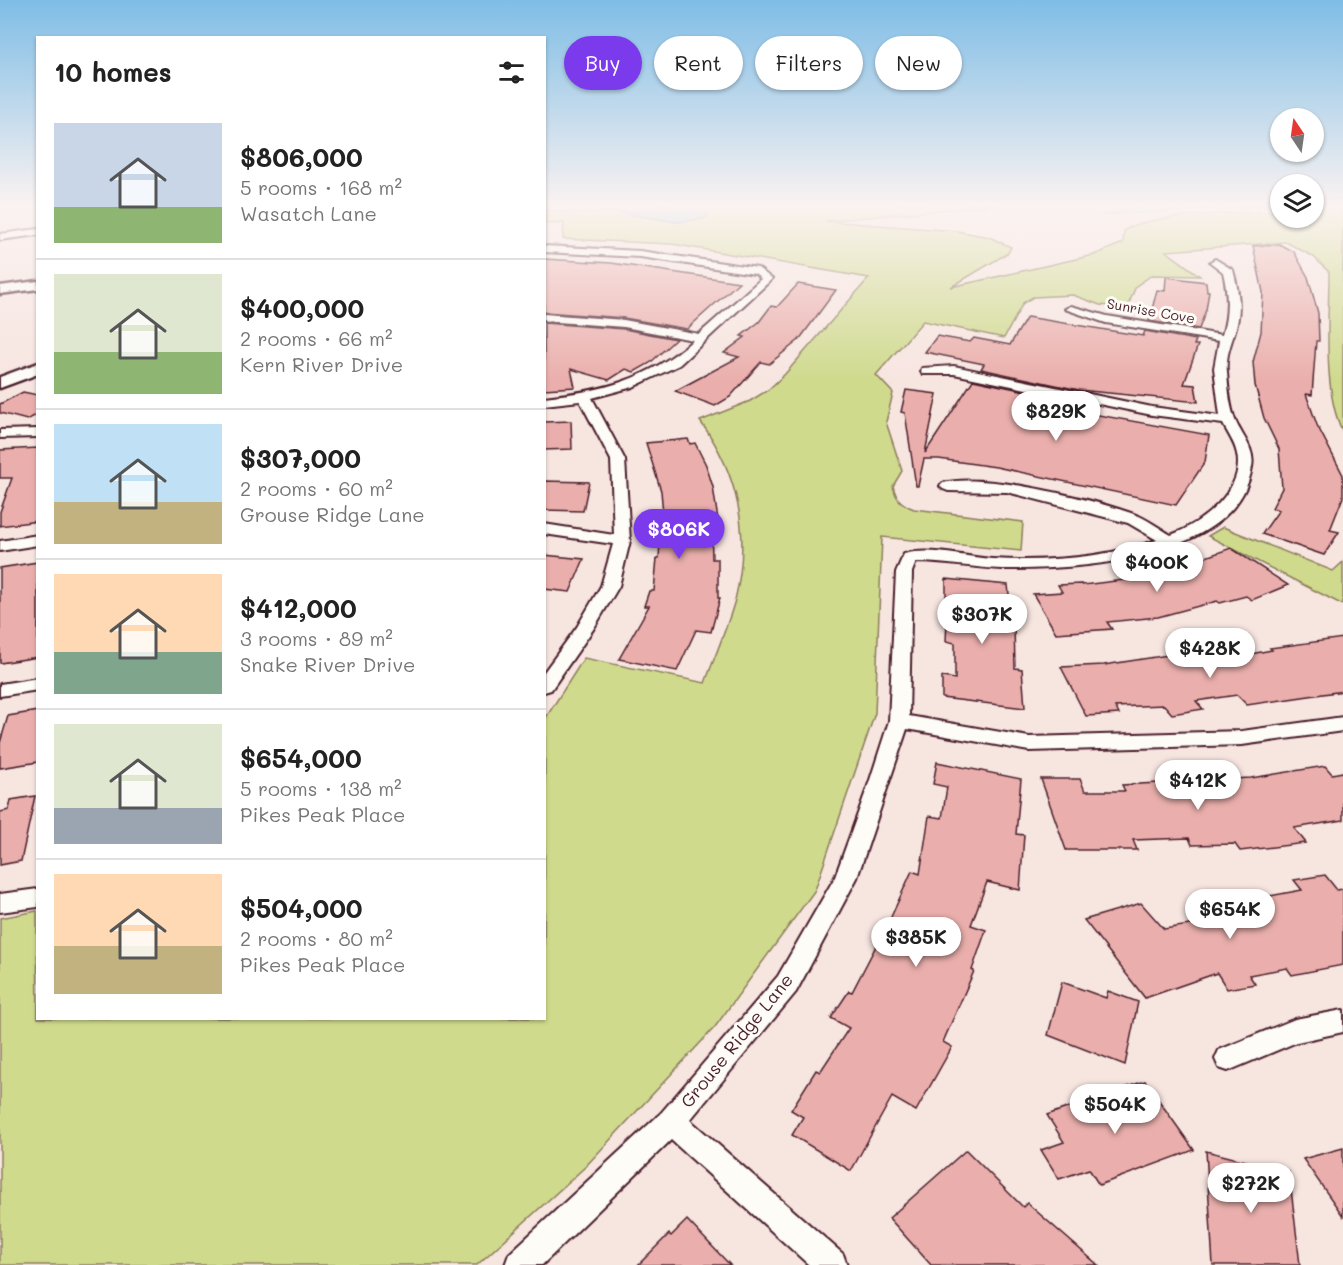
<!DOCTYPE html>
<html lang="en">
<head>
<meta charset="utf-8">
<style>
	body { margin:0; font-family:Mali,sans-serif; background:#f2f2f2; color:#222; height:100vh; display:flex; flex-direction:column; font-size:22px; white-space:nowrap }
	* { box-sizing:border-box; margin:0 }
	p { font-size:20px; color:#767676 }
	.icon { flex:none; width:33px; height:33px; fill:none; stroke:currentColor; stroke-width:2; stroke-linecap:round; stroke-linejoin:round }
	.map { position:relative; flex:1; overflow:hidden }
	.panel { position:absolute; left:36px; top:36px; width:510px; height:984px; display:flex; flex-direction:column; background:#fff; border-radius:0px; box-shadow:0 2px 4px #0004 }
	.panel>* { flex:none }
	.banner { position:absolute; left:564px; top:36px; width:570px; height:54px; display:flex; gap:12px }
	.needle { width:39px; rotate:347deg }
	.fabs { position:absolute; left:1270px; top:108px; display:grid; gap:12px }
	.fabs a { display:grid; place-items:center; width:54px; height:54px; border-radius:50%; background:#fff; box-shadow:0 2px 4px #0004; font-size:30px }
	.price { position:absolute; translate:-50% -51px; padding:0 14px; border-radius:21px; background:#fff; color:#222; font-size:20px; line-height:39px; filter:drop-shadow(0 2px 3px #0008) }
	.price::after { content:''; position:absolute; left:50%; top:36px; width:18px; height:14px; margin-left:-9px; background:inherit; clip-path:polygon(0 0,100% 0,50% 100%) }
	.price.current { background:#7c3aed; color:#fff }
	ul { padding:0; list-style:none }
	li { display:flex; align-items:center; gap:18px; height:150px; padding:0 18px }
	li+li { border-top:2px solid #e0e0e0 }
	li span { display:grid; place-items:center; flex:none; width:168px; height:120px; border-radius:0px; color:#555 }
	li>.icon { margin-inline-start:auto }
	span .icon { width:72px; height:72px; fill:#fffc; stroke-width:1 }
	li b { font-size:26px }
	h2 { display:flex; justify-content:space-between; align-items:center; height:72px; padding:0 18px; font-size:26px }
	.pill { padding:0 21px; border-radius:27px; background:#fff; box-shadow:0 2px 4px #0004; font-size:21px; line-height:54px }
	.pill.current { background:#7c3aed; color:#fff }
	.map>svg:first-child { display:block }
	.green { fill:#cfda8d; stroke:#8c7c5c; stroke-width:1.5 }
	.water { fill:#83cae4; stroke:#6c869a; stroke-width:1.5 }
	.building { fill:#eaafac; stroke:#4a1f2b; stroke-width:1.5 }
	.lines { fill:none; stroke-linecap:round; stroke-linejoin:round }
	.minor-casing { stroke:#4a1f2b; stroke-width:4 }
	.tertiary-casing { stroke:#4a1f2b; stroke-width:5 }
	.minor { fill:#fdfcf7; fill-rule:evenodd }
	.tertiary { fill:#fdfcf7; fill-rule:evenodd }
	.labels { text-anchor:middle; stroke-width:6; stroke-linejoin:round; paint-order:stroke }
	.far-street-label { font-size:14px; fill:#4a1f2b; stroke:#fdfcf7 }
	.near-street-label { font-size:18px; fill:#4a1f2b; stroke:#fdfcf7 }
</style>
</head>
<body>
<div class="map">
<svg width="1343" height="1265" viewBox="0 0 1343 1265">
	<rect width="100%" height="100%" fill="#f7e5e0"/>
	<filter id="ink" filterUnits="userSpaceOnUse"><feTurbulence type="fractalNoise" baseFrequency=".0167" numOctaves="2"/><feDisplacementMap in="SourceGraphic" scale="12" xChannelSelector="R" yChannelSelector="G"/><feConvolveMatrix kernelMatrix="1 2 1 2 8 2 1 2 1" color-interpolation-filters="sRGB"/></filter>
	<g filter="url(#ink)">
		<g class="green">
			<path d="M545,204H1005L825,221L957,231L989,237L1011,247L1008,253L951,287L1094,255L1123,243L1124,231C1145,213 1250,213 1281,212V218H1314V207L1322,204H1343V432C1322,393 1329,317 1329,272L1314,257L1286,242L1166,251L1200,276L1152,275L1136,286L1127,308L1100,305L1073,295L1033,297L1023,303L1004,338L923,321L876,375L893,393L886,422L902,471L893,486C896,499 901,504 914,509L1023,522L1021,551L882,537L875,713L815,890L715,1027L585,1167L477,1265H0V918L37,911L38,1018H544L545,719L584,658L705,683C715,656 727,628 735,600C751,536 739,474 700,421L750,401L768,390L785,374L869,278L672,244L563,239L564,223L545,224Z"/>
			<path d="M1223,527L1333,571L1343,562V605L1208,536Z"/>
		</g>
		<g class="water">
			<path d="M544,204H704L708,214L707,218L677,222L615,212L570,213L545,210Z"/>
			<path d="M1151,204H1281V205L1101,215Z"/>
		</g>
		<g class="building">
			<path d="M1279,244L1294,252L1308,277L1318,313L1319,341H1316L1312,395L1306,394L1317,425L1343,475V497L1330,530L1339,532L1324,555L1262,534L1279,510L1272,508L1282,488L1279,449L1264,418L1255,385L1253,362L1261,332L1263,292L1253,246Z"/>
			<path d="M544,259L611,263L739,282L687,329L624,318L544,312Z"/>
			<path d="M1166,277L1206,282L1207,291H1209L1206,310L1199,329L1149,321L1157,290L1165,291Z"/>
			<path d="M798,284L836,290L799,340L769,364L761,362L730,397L715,406L675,391L739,357L724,353L745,337L741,336L759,322L771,306L777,307Z"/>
			<path d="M1027,317L1143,336L1145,331L1196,340L1194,345H1198L1184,384L1195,385L1198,402L1079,390L981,369L984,364L925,352L937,336L970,342L974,338L1010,345Z"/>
			<path d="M544,323L624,329L676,339L650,363L634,372L626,369L609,380L571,369L575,387L544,389Z"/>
			<path d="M973,380L1077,402L1076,411L1209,435L1205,462L1176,505L996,467L939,459H924L918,486H916L905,413L901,412L906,390L937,394L925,453Z"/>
			<path d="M23,392L38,395V414L27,420L0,413V404Z"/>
			<path d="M571,421L572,449L544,450V422Z"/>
			<path d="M688,439L690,444L695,443L706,465L713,487L718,520H711L712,559H718V598H720L711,632L696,630L677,671L619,659L649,606H644L649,591H654L657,558H659L661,525H664L661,491L646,443Z"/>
			<path d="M38,448V521L0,526V512L12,478H0V450Z"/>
			<path d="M544,481L589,482L583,511L544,510Z"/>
			<path d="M1231,548L1288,585L1252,600L1246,596L1220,603L1217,601L1158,617L1107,622L1112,629L1056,633L1033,594L1062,592L1058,585L1081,584L1083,585L1132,579L1178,567Z"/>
			<path d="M544,555L584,559L570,592L544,589Z"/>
			<path d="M38,562V657L0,663V568Z"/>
			<path d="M946,579L1008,585L1012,624L1014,625L1015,668L1022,669L1025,708L942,698V677L955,679V643L946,641L948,601H946Z"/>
			<path d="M1343,638V691L1247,705L1237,695L1196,701L1203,709L1172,714L1164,705L1115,707L1119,714L1086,716L1061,667L1104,665L1181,653L1191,665L1272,650L1270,648Z"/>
			<path d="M38,711V762L0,768V743L8,716Z"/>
			<path d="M937,762L1021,779L1016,834L1024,835L1020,890L987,882L971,925L986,930L972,970L974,971L943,1042L952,1047L916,1111L892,1097L851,1171L792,1135L803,1117L791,1110L816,1070L820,1072L849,1028L831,1018L849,991L852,992L891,917L912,871L920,874L929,816L942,818L947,787L933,784Z"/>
			<path d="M1325,766L1332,774L1343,772V820L1294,828L1306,843L1240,851L1235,844L1192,845L1189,838L1133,840L1137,850H1066L1041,779H1080L1085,791H1125L1122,785L1251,778Z"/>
			<path d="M35,796L21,861L0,865V812L9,810L11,800Z"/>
			<path d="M1325,875L1337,890L1343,889V965L1292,975L1287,968L1249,975L1255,984L1227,989L1217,973L1145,998L1084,920L1141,903L1164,929L1248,916L1237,902L1302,890L1294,880Z"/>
			<path d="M1062,982L1106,998L1108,991L1138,1002L1125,1065L1048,1035Z"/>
			<path d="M1145,1081L1194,1150L1099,1185L1089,1169L1059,1179L1041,1150L1064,1142L1047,1115Z"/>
			<path d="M1343,1148V1216L1303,1159Z"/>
			<path d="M966,1150L1023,1207L1027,1203L1098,1265H931L889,1218Z"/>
			<path d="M1206,1151L1289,1172L1300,1265H1213Z"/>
			<path d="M687,1220L730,1265H638L669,1234L671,1236Z"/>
		</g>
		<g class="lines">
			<g class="minor-casing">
				<g id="minor">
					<path d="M38,229V235L0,240V234Z"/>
					<path d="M544,246L640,251L758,268L772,279L679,365L633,387L592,398L625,460L630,541L619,586L594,628L551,690L544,692V672L577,627L601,586L613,544L544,534V524L614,535L611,460L580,401L544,405V397C603,391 648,380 693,340L624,327L544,321V314L624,320L699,334L761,279L755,274L640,257L544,252Z"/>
					<path d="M1215,259L1233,270C1238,288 1241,305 1237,324C1233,340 1225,354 1227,372C1228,387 1229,402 1234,417C1239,433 1256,448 1252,467C1237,561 1076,570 1002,569C974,568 945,562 916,562L912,572L909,716L1029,737L1242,731L1343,717V731L1242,745L1029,751L907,729L857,878L796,992L690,1120L843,1254L847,1265H809L671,1140L542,1265H505L509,1254L661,1113L778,976L835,877L869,783L889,721L896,572L904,554C931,547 964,557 992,559C1046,562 1105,558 1157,540L1128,523L1007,492L948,491L943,489L940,486L943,483C984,472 1098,500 1139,516C1150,521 1161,529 1171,535C1201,524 1245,490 1237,454C1235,443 1228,434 1223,424L1152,415L954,374H922L921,371L922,368L954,366L1152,407L1220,416L1214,368L1219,341L1106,323L1065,309L1071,306L1107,316L1222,335C1229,313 1228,293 1223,272L1210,262Z"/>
					<path d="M38,429V437L0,438V430Z"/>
					<path d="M38,535V545L0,551V541Z"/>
					<path d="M38,678V690L0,696V684Z"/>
					<path d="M38,889V907L0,912V894Z"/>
					<path d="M1343,1010V1032L1297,1042L1228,1071L1219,1068L1215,1059L1219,1050L1295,1019Z"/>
				</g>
			</g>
			<g class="tertiary-casing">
				<g id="tertiary">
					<path d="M38,281V289L0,294V286Z"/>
					<path d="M38,363V374L0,388V377Z"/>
				</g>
			</g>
			<use href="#minor" class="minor"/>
			<use href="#tertiary" class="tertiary"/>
		</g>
	</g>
	<linearGradient id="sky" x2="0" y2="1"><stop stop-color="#7fbde6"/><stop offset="0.54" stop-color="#fbf3f1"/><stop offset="1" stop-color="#fbf3f1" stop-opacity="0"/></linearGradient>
	<rect width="1343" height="381" fill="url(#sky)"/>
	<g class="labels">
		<g class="far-street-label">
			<text transform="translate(1151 311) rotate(10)" y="5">Sunrise Cove</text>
		</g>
		<g class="near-street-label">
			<text transform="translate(737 1041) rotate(-51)" y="6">Grouse Ridge Lane</text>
		</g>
	</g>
</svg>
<div class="fabs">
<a><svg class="needle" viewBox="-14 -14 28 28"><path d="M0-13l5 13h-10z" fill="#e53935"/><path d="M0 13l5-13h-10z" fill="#767676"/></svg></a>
<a><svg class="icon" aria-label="layers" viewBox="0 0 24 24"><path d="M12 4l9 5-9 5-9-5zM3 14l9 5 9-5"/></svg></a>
</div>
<b class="price" style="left:1056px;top:442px">$829K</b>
<b class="price current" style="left:679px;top:560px">$806K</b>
<b class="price" style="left:1157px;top:593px">$400K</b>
<b class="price" style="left:982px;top:645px">$307K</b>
<b class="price" style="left:1210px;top:679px">$428K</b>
<b class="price" style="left:1198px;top:811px">$412K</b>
<b class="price" style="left:1230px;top:940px">$654K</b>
<b class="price" style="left:916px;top:968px">$385K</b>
<b class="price" style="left:1115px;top:1135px">$504K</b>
<b class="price" style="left:1251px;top:1214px">$272K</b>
<div class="banner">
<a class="pill current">Buy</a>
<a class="pill">Rent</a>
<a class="pill">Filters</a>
<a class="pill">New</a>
</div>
<section class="panel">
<h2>10 homes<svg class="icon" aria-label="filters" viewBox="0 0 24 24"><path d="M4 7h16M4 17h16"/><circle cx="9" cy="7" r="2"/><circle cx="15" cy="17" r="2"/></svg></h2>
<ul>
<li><span style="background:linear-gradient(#c9d6e8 70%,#8fb573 0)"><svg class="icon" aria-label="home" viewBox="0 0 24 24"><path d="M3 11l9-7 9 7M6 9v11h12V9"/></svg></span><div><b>$806,000</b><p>5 rooms · 168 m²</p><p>Wasatch Lane</p></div></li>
<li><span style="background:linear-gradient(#dfe7d0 65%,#8fb573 0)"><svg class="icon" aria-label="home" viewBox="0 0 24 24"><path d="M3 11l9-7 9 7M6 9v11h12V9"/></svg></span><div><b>$400,000</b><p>2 rooms · 66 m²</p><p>Kern River Drive</p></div></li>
<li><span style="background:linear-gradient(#bfe0f5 65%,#c2b280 0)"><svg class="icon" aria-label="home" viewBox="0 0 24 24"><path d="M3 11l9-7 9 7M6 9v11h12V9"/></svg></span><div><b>$307,000</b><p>2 rooms · 60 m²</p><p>Grouse Ridge Lane</p></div></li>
<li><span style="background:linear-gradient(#ffd9b3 65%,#7fa58c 0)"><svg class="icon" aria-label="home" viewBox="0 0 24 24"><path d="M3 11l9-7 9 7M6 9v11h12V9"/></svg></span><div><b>$412,000</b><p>3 rooms · 89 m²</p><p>Snake River Drive</p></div></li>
<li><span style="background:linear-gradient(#dfe7d0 70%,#9aa5b1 0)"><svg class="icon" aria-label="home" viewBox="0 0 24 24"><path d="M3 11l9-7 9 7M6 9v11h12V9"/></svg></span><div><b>$654,000</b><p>5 rooms · 138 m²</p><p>Pikes Peak Place</p></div></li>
<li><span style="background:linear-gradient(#ffd9b3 60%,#c2b280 0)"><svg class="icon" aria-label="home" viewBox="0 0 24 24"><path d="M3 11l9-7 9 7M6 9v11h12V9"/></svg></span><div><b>$504,000</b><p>2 rooms · 80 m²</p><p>Pikes Peak Place</p></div></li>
</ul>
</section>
</div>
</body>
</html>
